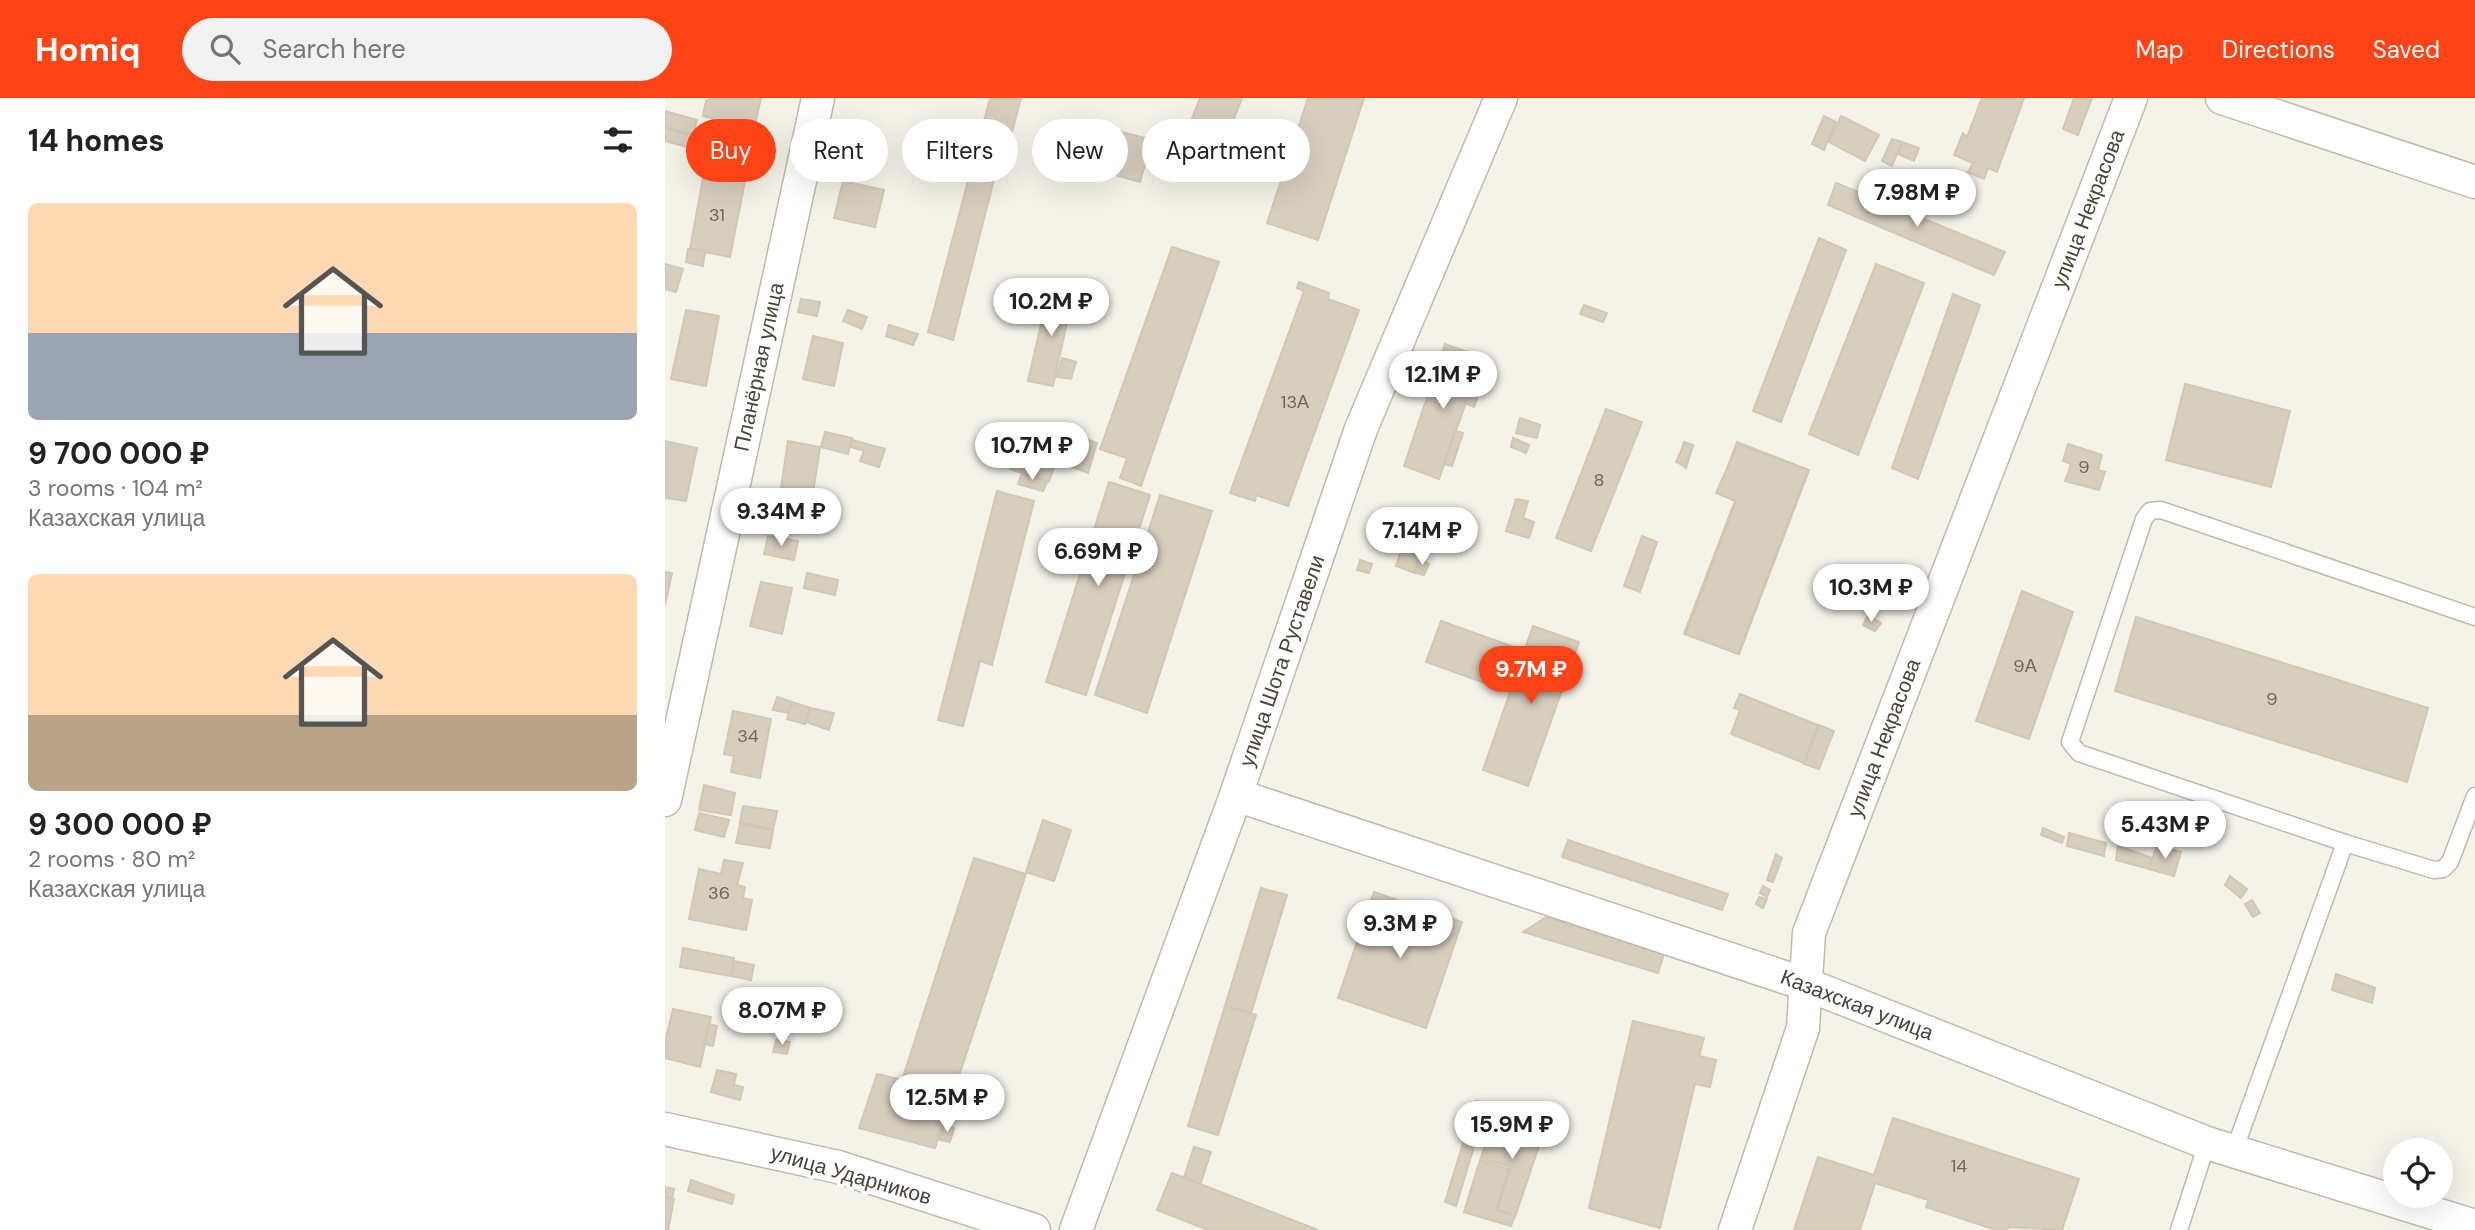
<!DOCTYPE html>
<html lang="en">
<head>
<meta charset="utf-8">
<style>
	body { margin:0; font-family:"DM Sans",sans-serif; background:#f2f2f2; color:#222; height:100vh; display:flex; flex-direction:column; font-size:26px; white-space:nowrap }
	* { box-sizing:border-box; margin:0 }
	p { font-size:23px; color:#767676 }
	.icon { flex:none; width:38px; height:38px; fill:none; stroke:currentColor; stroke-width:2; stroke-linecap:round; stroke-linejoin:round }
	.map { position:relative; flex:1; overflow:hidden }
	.drawer { display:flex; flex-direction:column; background:#fff; width:665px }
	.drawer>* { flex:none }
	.hud { position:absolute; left:21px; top:21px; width:665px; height:63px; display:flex; gap:14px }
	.controls { position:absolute; left:1718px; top:1040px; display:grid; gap:14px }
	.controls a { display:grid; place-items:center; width:70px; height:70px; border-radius:50%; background:#fff; box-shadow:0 7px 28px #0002; font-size:35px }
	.price { position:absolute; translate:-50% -60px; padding:0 16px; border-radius:24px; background:#fff; color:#222; font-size:23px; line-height:46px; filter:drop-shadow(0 2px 4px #0008) }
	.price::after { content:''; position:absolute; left:50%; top:42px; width:21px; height:16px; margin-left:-10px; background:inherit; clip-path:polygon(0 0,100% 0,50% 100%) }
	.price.current { background:#fe4317; color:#fff }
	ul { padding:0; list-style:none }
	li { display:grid; align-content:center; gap:14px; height:371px; padding:0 28px }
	li span { display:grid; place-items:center; height:217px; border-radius:10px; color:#555 }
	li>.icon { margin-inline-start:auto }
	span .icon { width:126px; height:126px; fill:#fffc; stroke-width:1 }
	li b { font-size:30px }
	h2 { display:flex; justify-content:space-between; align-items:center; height:84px; padding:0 28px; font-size:30px }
	.tag { padding:0 24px; border-radius:32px; background:#fff; box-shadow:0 7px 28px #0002; font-size:24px; line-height:63px }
	.tag.current { background:#fe4317; color:#fff }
	header { display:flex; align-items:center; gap:42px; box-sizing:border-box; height:98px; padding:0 35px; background:#fe4317; color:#fff }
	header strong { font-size:33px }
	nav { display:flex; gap:38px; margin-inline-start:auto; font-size:24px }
	.search { width:490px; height:63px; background:#f2f2f2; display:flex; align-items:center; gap:18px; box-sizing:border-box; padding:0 24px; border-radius:38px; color:#767676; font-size:26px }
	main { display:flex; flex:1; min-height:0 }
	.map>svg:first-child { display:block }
	.building { fill:#d7cebe; stroke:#d2c7b1; stroke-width:2 }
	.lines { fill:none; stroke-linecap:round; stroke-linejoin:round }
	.lane-casing { stroke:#c1baab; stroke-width:19 }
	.street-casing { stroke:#c1baab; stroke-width:35 }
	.lane { stroke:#fff; stroke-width:16 }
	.street { stroke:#fff; stroke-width:32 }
	.labels { text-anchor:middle; stroke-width:7; stroke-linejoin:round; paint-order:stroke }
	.number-label { font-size:18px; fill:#6c6659 }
	.street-label { font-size:21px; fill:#494337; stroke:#fff }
</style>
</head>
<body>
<header>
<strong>Homiq</strong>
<div class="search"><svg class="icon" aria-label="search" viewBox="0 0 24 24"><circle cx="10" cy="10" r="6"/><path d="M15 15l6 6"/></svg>Search here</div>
<nav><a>Map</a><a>Directions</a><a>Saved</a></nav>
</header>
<main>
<section class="drawer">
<h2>14 homes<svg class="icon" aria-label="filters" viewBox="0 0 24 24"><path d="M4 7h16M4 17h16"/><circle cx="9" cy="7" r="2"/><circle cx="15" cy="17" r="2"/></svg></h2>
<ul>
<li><span style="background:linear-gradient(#ffd9b3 60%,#9aa5b1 0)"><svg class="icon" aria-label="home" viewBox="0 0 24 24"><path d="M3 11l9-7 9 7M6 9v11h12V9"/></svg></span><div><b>9 700 000 ₽</b><p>3 rooms · 104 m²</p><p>Казахская улица</p></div></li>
<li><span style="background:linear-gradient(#ffd9b3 65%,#b9a48a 0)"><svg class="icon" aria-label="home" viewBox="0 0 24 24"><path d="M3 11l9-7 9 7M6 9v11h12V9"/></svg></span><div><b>9 300 000 ₽</b><p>2 rooms · 80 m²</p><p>Казахская улица</p></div></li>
</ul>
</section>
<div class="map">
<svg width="1810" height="1132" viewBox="0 0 1810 1132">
	<rect width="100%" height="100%" fill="#f5f2e9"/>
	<g class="building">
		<path d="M47,0H96L89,31L38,18L41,3Z"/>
		<path d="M325,0H356L339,64L334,62L288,242L263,234Z"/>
		<path d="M535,0H577L558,49L521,36Z"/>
		<path d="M643,0H699L653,142L602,125Z"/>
		<path d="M1317,0H1359L1332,74L1323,70L1319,81L1303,74L1308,65L1289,57L1298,35L1302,39Z"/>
		<path d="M1409,0H1427L1413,37L1398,31Z"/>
		<path d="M0,13L32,22L28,37L0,29Z"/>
		<path d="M1159,18L1171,24L1159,52L1147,46Z"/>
		<path d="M1176,18L1214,37L1200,63L1164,44Z"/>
		<path d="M423,25L487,42L475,84L412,66Z"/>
		<path d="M0,30L26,37L22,49L0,43Z"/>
		<path d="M1227,41L1237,44L1227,68L1217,63Z"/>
		<path d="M1237,44L1254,50L1249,63L1233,56Z"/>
		<path d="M52,49L84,55L82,68L50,62Z"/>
		<path d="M39,75L80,83L65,159L25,151Z"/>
		<path d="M178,83L219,92L210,129L169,120Z"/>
		<path d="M1171,85L1340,154L1329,177L1163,107Z"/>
		<path d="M1154,140L1181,152L1116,324L1088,313Z"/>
		<path d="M507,149L554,164L476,388L455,380L462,360L435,351Z"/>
		<path d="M23,151L40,153L38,168L21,164Z"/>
		<path d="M0,166L18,171L11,194L0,191Z"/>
		<path d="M1211,166L1259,185L1193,357L1144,336Z"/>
		<path d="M634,184L664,195L663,201L694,212L623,408L591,397L590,403L565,395L639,193L632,190Z"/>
		<path d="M384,192L408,197L388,288L363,283Z"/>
		<path d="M1288,196L1315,207L1253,381L1227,370Z"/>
		<path d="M136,201L155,204L152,218L133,214Z"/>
		<path d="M919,207L942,215L938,224L915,216Z"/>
		<path d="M21,212L54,218L41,288L6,281Z"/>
		<path d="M183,212L202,219L197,231L178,223Z"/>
		<path d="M224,227L253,236L248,247L221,238Z"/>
		<path d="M148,238L178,245L169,288L138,281Z"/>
		<path d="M780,246L817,259L774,381L739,368Z"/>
		<path d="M397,260L411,264L406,281L392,279Z"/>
		<path d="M811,274L820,277L809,309L800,305Z"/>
		<path d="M1520,286L1625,313L1606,389L1501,362Z"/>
		<path d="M941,311L977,324L926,453L891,440Z"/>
		<path d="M855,320L875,327L872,340L851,335Z"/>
		<path d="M357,331L391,342L394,332L432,345L423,375L391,363L384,384L345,371Z"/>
		<path d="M790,333L798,335L787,368L779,366Z"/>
		<path d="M160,334L187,340L183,356L156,349Z"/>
		<path d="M848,340L864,347L861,355L846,349Z"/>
		<path d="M187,342L220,351L214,369L195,363L199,353L186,349Z"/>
		<path d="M0,343L32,350L21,403L0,400Z"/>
		<path d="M123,343L155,349L148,395L116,390Z"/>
		<path d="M1019,344L1028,347L1021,370L1013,364Z"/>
		<path d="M1072,344L1144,372L1074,556L1019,536L1070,403L1053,395Z"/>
		<path d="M1019,346L1028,347L1021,368L1011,364Z"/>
		<path d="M1073,346L1143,372L1073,556L1021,536L1071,403L1051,395Z"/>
		<path d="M1403,346L1437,357L1433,372L1440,374L1434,392L1400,383L1406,366L1398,363Z"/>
		<path d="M357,375L382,384L378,393L353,386Z"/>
		<path d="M444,384L485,397L421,597L381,584Z"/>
		<path d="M332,393L369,403L327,567L315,563L298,628L273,622Z"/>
		<path d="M495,397L547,413L482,615L430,597Z"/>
		<path d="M851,401L863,403L858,420L869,424L864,440L841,433Z"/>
		<path d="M103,438L133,443L129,462L99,456Z"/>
		<path d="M977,438L992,444L975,494L959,488Z"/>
		<path d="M740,442L759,449L750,475L731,468Z"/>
		<path d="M755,460L764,466L759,477L749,474Z"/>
		<path d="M695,462L707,466L704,475L692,472Z"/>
		<path d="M0,474L7,475L0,507Z"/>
		<path d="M142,475L173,482L170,497L139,490Z"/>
		<path d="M96,484L127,490L117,536L85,528Z"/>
		<path d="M1357,493L1408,514L1364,641L1311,623Z"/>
		<path d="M1203,518L1214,524L1210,533L1199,527Z"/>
		<path d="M1203,518L1216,525L1210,533L1198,527Z"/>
		<path d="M1471,519L1763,610L1742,684L1450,593Z"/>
		<path d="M776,523L860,553L845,594L761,564Z"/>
		<path d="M868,528L914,544L863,688L818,672Z"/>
		<path d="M1075,596L1153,627L1139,665L1066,636L1075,612L1069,610Z"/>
		<path d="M112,599L127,604L125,615L108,612Z"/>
		<path d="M127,604L145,610L140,626L122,621Z"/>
		<path d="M145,610L169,615L164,632L141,624Z"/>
		<path d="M68,613L106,621L95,680L66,674L69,658L59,656Z"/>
		<path d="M1154,627L1169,633L1154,671L1139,666Z"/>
		<path d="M39,687L70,695L66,717L34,712Z"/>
		<path d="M78,708L112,713L108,732L75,724Z"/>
		<path d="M34,715L64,722L59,739L30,732Z"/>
		<path d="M378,722L406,732L389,783L361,774Z"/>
		<path d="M75,726L108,732L105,750L71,745Z"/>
		<path d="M1378,730L1399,739L1397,745L1376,737Z"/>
		<path d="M1404,735L1441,745L1439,758L1402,748Z"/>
		<path d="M903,742L1063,796L1057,812L897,759Z"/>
		<path d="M1492,747L1516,754L1509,778L1484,771Z"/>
		<path d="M1453,748L1487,760L1484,771L1451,762Z"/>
		<path d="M1111,756L1117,760L1108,784L1102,782Z"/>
		<path d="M309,760L361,776L270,1050L194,1030L212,976L237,982Z"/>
		<path d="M59,762L78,765L72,787L80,789L78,800L87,802L81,832L24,821L34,771L56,776Z"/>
		<path d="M1565,778L1582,791L1576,800L1560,787Z"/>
		<path d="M1098,788L1105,792L1102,799L1095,795Z"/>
		<path d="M596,790L622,797L586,915L560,908Z"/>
		<path d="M709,794L797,824L761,930L673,900Z"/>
		<path d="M1094,799L1102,801L1098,810L1091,806Z"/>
		<path d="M1587,802L1595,815L1588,819L1580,806Z"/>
		<path d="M881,819L999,856L993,875L858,834Z"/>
		<path d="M18,850L69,860L66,878L15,869Z"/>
		<path d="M69,863L89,867L86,882L66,878Z"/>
		<path d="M1671,876L1710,890L1707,905L1667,892Z"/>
		<path d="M560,908L591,917L553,1037L523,1028Z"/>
		<path d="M8,911L46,919L35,969L0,960V944Z"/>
		<path d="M968,923L1039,940L1034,958L1051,962L1045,989L1030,986L995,1130L924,1110Z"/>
		<path d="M44,926L52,928L48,948L39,946Z"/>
		<path d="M111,942L125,944L122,956L108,954Z"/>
		<path d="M52,972L71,976L69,987L78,989L75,1002L46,994Z"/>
		<path d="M811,1003L822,1006L791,1108L780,1104Z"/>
		<path d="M1228,1020L1414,1081L1397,1132L1343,1129L1342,1132H1331L1261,1109L1263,1102L1210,1085L1195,1132H1129L1153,1059L1209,1077Z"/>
		<path d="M828,1023L877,1039L850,1119L832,1112L846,1069L816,1060Z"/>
		<path d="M280,1026L289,1030L285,1044L275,1042Z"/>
		<path d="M529,1049L546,1054L535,1087L518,1082Z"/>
		<path d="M815,1062L844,1071L831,1112L850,1117L846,1128L799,1114Z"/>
		<path d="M507,1075L653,1132H543L492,1112Z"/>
		<path d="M26,1082L69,1097L67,1106L23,1093Z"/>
		<path d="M0,1089L9,1091L7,1101L0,1098Z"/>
		<path d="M0,1099L9,1101L3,1132H0Z"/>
	</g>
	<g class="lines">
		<g class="lane-casing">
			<g id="lane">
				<path d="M1810,519L1496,412L1485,413L1479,421L1405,644L1414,655L1680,745L1769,772L1778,771L1785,764L1810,698"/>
				<path d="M1569,1053L1680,745"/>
				<path d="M1514,1132L1542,1045"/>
			</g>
		</g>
		<g class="street-casing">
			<g id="street">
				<path d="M1557,0L1810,84"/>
				<path d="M571,697L1143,887L1542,1045L1810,1128"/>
				<path d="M0,702L153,0"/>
				<path d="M0,1031L173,1069L369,1132"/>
				<path d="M411,1132L571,697L696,331L836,0"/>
				<path d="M1070,1132L1138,930L1144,835L1466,0"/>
			</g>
		</g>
		<use href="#lane" class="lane"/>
		<use href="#street" class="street"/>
	</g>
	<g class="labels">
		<g class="number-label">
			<text x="52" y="123">31</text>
			<text x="630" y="310">13А</text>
			<text x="1419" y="375">9</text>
			<text x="934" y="388">8</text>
			<text x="1360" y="574">9А</text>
			<text x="1607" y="607">9</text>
			<text x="83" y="644">34</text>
			<text x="54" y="801">36</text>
			<text x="1294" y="1074">14</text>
		</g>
		<g class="street-label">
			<text transform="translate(1423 111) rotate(-69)" y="7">улица Некрасова</text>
			<text transform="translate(94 269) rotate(-78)" y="7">Планёрная улица</text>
			<text transform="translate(617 563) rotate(-71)" y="7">улица Шота Руставели</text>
			<text transform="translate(1219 640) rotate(-69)" y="7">улица Некрасова</text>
			<text transform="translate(1192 907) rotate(21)" y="7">Казахская улица</text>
			<text transform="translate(186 1077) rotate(16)" y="7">улица Ударников</text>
		</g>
	</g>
</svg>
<div class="controls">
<a><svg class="icon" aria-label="locate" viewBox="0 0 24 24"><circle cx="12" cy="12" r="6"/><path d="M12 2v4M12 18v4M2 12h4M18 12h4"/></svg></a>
</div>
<b class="price" style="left:1252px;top:131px">7.98M ₽</b>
<b class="price" style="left:386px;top:240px">10.2M ₽</b>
<b class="price" style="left:778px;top:313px">12.1M ₽</b>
<b class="price" style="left:367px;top:384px">10.7M ₽</b>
<b class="price" style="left:116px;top:450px">9.34M ₽</b>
<b class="price" style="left:757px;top:469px">7.14M ₽</b>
<b class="price" style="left:433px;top:490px">6.69M ₽</b>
<b class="price" style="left:1206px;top:526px">10.3M ₽</b>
<b class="price current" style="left:866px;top:608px">9.7M ₽</b>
<b class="price" style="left:1500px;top:763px">5.43M ₽</b>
<b class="price" style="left:735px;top:862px">9.3M ₽</b>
<b class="price" style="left:117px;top:949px">8.07M ₽</b>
<b class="price" style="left:282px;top:1036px">12.5M ₽</b>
<b class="price" style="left:847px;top:1063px">15.9M ₽</b>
<div class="hud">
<a class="tag current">Buy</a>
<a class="tag">Rent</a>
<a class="tag">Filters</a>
<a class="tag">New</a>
<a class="tag">Apartment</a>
</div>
</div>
</main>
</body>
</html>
